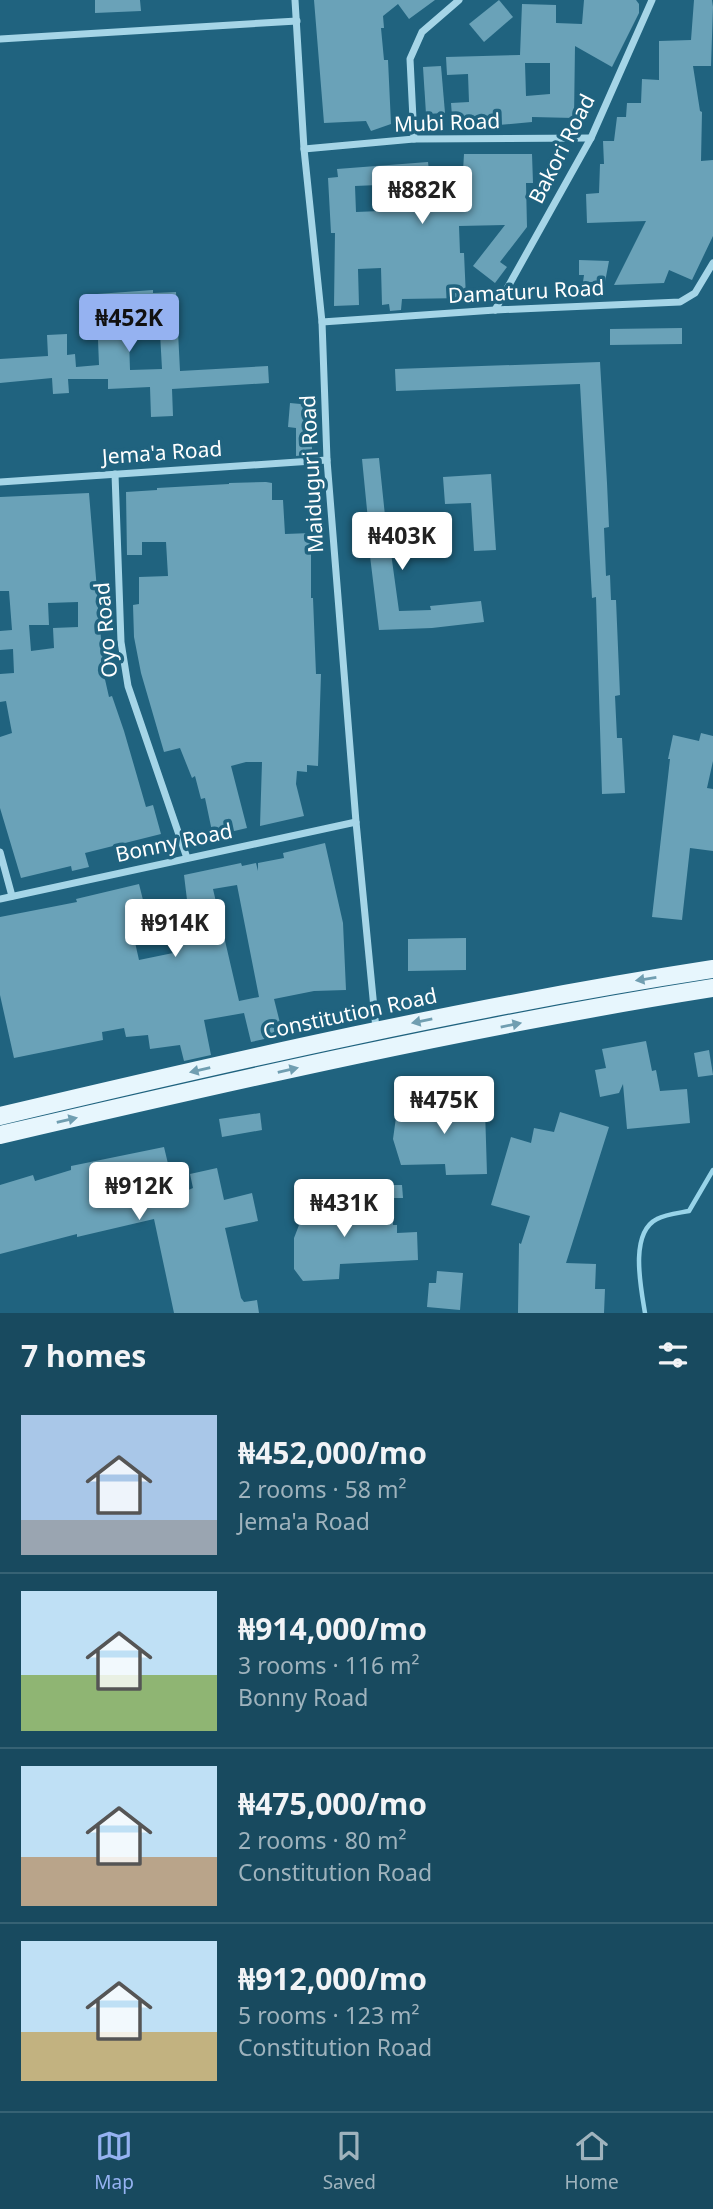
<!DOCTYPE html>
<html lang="en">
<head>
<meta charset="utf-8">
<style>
	body { margin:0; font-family:"Noto Sans",sans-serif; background:#255468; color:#f1f3f6; height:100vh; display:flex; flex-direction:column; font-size:26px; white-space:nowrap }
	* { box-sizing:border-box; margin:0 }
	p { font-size:23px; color:#9fb3bd }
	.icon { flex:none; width:38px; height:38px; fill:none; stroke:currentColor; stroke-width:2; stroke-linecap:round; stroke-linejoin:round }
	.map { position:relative; height:1313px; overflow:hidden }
	.drawer { display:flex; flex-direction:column; background:#184a5f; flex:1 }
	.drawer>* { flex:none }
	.price { position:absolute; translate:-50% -60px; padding:0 16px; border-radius:7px; background:#fff; color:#222; font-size:23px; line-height:46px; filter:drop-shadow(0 2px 4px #0008) }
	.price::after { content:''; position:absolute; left:50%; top:42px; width:21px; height:16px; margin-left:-10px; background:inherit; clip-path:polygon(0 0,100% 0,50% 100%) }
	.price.on { background:#95b2f1; color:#111 }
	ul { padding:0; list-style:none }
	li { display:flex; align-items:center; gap:21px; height:175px; padding:0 21px }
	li+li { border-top:2px solid #366274 }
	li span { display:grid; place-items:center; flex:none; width:196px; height:140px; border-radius:0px; color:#555 }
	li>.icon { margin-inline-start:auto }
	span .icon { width:84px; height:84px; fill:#fffc; stroke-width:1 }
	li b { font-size:30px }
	h2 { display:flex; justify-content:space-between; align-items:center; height:84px; padding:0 21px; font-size:30px }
	.tab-bar { display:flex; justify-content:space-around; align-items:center; height:98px; border-top:2px solid #366274; background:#184a5f; font-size:19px; color:#9fb3bd }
	.tab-bar a { display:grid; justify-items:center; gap:4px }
	.tab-bar .on { color:#95b2f1 }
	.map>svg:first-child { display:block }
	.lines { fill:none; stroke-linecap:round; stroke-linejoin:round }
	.stream { stroke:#98d4e9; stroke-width:4.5 }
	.building { fill:#6aa2b8; fill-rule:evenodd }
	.street { stroke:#a5d5e7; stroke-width:7 }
	.primary { stroke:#e7f6fd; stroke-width:18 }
	.oneway { fill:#709eb1 }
	.labels { text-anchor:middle; stroke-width:7; stroke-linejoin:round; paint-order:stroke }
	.street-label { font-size:21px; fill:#fff; stroke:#20637f }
</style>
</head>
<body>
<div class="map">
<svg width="713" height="1313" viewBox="0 0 713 1313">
	<rect width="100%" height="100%" fill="#20637f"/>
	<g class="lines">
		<path class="stream" d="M645,1313C641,1288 629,1233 657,1219C666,1214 679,1213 689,1211L713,1170"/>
	</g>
	<g class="building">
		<path d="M95,0H140L141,11L95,13Z"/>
		<path d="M314,0H435L409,19L398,4L383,16L384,28H381L384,60H388L391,124L371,131L366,121L324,123Z"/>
		<path d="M499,0L513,17L484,42L469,24Z"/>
		<path d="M584,0H636L639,4V13L612,67L575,46L574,118L532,117V122L453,129L451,103L469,102L468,74L447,75L446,57L520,55L522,4L556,5V23L582,24ZM525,63H550V94L526,96Z"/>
		<path d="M694,0H712L713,7L711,66H693L700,111L702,112L701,161L713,160V236L692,280L669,270L664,283L614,285L646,221L587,223L586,194L599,193L600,164H604L603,141H614L617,117H626L627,103H641L642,79L659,80V41L691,40Z"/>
		<path d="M441,66L445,113L426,114L423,67Z"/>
		<path d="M464,154H532L533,183H526L527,227L500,262L507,267L495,283L473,266L505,225L459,226L460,253H464L466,298L402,299L401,310L390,311L389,304L382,305L381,268L358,269L359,305L334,306L335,233H331L328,178L338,177L337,169L428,162L430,179H429V209L467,208L466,171H463ZM378,185L380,211L356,212L355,186Z"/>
		<path d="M579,260L609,261L605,282H583L584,275H579Z"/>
		<path d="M153,290V293L176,292L180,371L268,366L269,383L172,389L173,416L151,417L150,387L108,389V379H68L69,393L53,394L52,378L0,383V359L48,356L47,335L67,334V355L75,354L76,367L99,365L98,340L129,339L130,370L162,369L160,333L120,334L119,312L84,313L83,295Z"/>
		<path d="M682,328V344L610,345V329Z"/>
		<path d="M600,362L607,483L609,527L604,528L606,576L610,575L611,600H616L620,695L615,696L617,738H622L625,793L602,794L596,597L592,598L580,384L396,391L395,369Z"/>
		<path d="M290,403L311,405L308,432H312V454L296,456V428L288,427Z"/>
		<path d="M379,458L389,554L391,553L399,611L431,610L430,606L481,601L484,622L432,628L379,630L370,556L374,555L373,529L369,530L362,459Z"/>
		<path d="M491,474L496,550L474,551L471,503L445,504L443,477Z"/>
		<path d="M266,482L272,483V500H283L285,534L311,533V598H313L316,674H321L318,766L307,765V772L297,771L296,784L304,816L260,826L262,762H246L231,766L247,828L213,836L205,798L201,799L195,776L192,778L180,748L164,752L141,673L134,637L133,605L139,604V577L168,576L166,542H142V555H127L126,492L157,490V488L229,484V483Z"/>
		<path d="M89,493L104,675L109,697L112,696L124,731L146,807L153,805L161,834L85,853L89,867L72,871L71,866L21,878L0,808V737L12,733L6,701L0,702V674L14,673L13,649L0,650V631L12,630L9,591H0V497ZM78,602V627L53,628L54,648L31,651L29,625H49L48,603Z"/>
		<path d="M701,733L713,736V761L707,788L713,789V851L690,848L682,920L652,917L670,759H668L673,735L699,741Z"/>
		<path d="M325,843L343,923L346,990L314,991L274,999L283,1035L251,1042L244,1013L204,1020L211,1055L184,1061L180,1045L150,1049L148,1035L126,1037L124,1028L102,1032L103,1040L14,1058L0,995V917L77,902L76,899L139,884L149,924L132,929L139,960L173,953L161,920L175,914L174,911L188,908L184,875L241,863L242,866L256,863L258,871V863L284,858L283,853ZM237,885L259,997L239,1001L213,889Z"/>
		<path d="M466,938V970L408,971V939Z"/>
		<path d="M646,1041L652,1071L656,1070L660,1091L687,1089L690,1123L627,1129L623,1084L619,1093L600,1097L595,1070L606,1068L602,1049Z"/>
		<path d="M709,1050L713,1075L698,1077L694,1053Z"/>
		<path d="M476,1096V1109H485L487,1174L446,1175L445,1164L401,1165L393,1139L397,1110L441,1108L440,1097Z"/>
		<path d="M560,1112L609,1127L566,1263L596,1264L595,1289H605L604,1313H518L519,1243L521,1244L530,1216L491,1205L511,1137L531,1143L534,1128L554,1132Z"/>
		<path d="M260,1113L262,1130L222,1137L219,1119Z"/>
		<path d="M164,1147L170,1172L164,1173L170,1198L193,1188L190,1174L217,1168L224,1200L252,1193L258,1221L225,1228L241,1298L244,1302L257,1300L259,1313H174L154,1219L77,1237V1234L0,1254V1185L33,1175L35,1181L71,1170V1166Z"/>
		<path d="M300,1185H323V1207L357,1206L358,1220L393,1219V1225H397V1233L417,1232L418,1260L340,1264L339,1279L303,1281L294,1269V1238L301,1220Z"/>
		<path d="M383,1185H402L403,1198H383Z"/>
		<path d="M437,1271L463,1273L460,1310L427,1307L429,1283H436Z"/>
	</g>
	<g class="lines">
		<g class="street">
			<path d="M295,0L304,149L322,322L327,460L356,822L376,1029"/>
			<path d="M0,39L297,21"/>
			<path d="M414,139L410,59L422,32L459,0"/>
			<path d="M304,149L414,139L591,138"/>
			<path d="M495,310L591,138L652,0"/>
			<path d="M322,322L495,310L680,302L695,293L713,263"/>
			<path d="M115,474L121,642L128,686L187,858"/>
			<path d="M0,482L327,460"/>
			<path d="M0,852L12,896"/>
			<path d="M0,899L356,822"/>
		</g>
		<g class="primary">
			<path d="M0,1116C236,1060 473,1006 713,969"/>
			<path d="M0,1135C236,1080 473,1026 713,988"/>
		</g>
	</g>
	<defs><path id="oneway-solid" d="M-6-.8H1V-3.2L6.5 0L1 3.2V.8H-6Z" transform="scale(1.75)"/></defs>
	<g class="oneway">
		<use href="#oneway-solid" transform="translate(646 979) rotate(171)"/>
		<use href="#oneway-solid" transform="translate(422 1021) rotate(169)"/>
		<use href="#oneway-solid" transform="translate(511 1025) rotate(-11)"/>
		<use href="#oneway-solid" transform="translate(200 1070) rotate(167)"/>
		<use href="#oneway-solid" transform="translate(288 1070) rotate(-13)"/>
		<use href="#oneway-solid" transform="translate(67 1120) rotate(-13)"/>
	</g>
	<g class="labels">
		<g class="street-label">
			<text transform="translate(447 123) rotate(-2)" y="7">Mubi Road</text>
			<text transform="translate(562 149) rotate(-63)" y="7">Bakori Road</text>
			<text transform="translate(526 292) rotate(-3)" y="7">Damaturu Road</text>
			<text transform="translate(162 453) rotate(-4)" y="7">Jema'a Road</text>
			<text transform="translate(312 474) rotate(-93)" y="7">Maiduguri Road</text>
			<text transform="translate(106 630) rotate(-95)" y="7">Oyo Road</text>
			<text transform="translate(174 843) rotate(-12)" y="7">Bonny Road</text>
			<text transform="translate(350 1014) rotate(-12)" y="7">Constitution Road</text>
		</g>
	</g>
</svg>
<b class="price" style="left:422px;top:226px">₦882K</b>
<b class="price on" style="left:129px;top:354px">₦452K</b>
<b class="price" style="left:402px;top:572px">₦403K</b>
<b class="price" style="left:175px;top:959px">₦914K</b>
<b class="price" style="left:444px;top:1136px">₦475K</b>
<b class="price" style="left:139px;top:1222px">₦912K</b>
<b class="price" style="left:344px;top:1239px">₦431K</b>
</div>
<section class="drawer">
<h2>7 homes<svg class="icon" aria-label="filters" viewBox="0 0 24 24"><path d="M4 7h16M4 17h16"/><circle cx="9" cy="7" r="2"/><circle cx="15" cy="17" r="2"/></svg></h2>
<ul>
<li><span style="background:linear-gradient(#a9c7e8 75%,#9aa5b1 0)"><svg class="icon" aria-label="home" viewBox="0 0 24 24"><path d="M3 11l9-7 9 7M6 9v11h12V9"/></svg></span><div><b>₦452,000/mo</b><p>2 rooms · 58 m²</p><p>Jema'a Road</p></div></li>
<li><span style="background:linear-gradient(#bfe0f5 60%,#8fb573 0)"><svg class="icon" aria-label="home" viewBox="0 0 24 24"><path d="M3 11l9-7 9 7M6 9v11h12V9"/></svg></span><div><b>₦914,000/mo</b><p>3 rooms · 116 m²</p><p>Bonny Road</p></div></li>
<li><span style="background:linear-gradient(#bfe0f5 65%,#b9a48a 0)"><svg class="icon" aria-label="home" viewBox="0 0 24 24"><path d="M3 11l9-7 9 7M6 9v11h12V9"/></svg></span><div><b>₦475,000/mo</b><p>2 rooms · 80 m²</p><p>Constitution Road</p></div></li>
<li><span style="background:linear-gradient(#bfe0f5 65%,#c2b280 0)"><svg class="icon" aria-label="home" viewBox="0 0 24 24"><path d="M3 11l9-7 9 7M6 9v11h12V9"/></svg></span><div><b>₦912,000/mo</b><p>5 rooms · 123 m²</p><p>Constitution Road</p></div></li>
</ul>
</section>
<nav class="tab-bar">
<a class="on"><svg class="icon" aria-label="map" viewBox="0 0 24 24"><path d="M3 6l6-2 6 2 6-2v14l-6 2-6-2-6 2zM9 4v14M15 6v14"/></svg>Map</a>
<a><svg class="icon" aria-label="saved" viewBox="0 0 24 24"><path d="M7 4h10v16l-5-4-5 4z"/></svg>Saved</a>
<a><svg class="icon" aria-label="home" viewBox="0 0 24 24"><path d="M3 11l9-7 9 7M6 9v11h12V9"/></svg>Home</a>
</nav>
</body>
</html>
